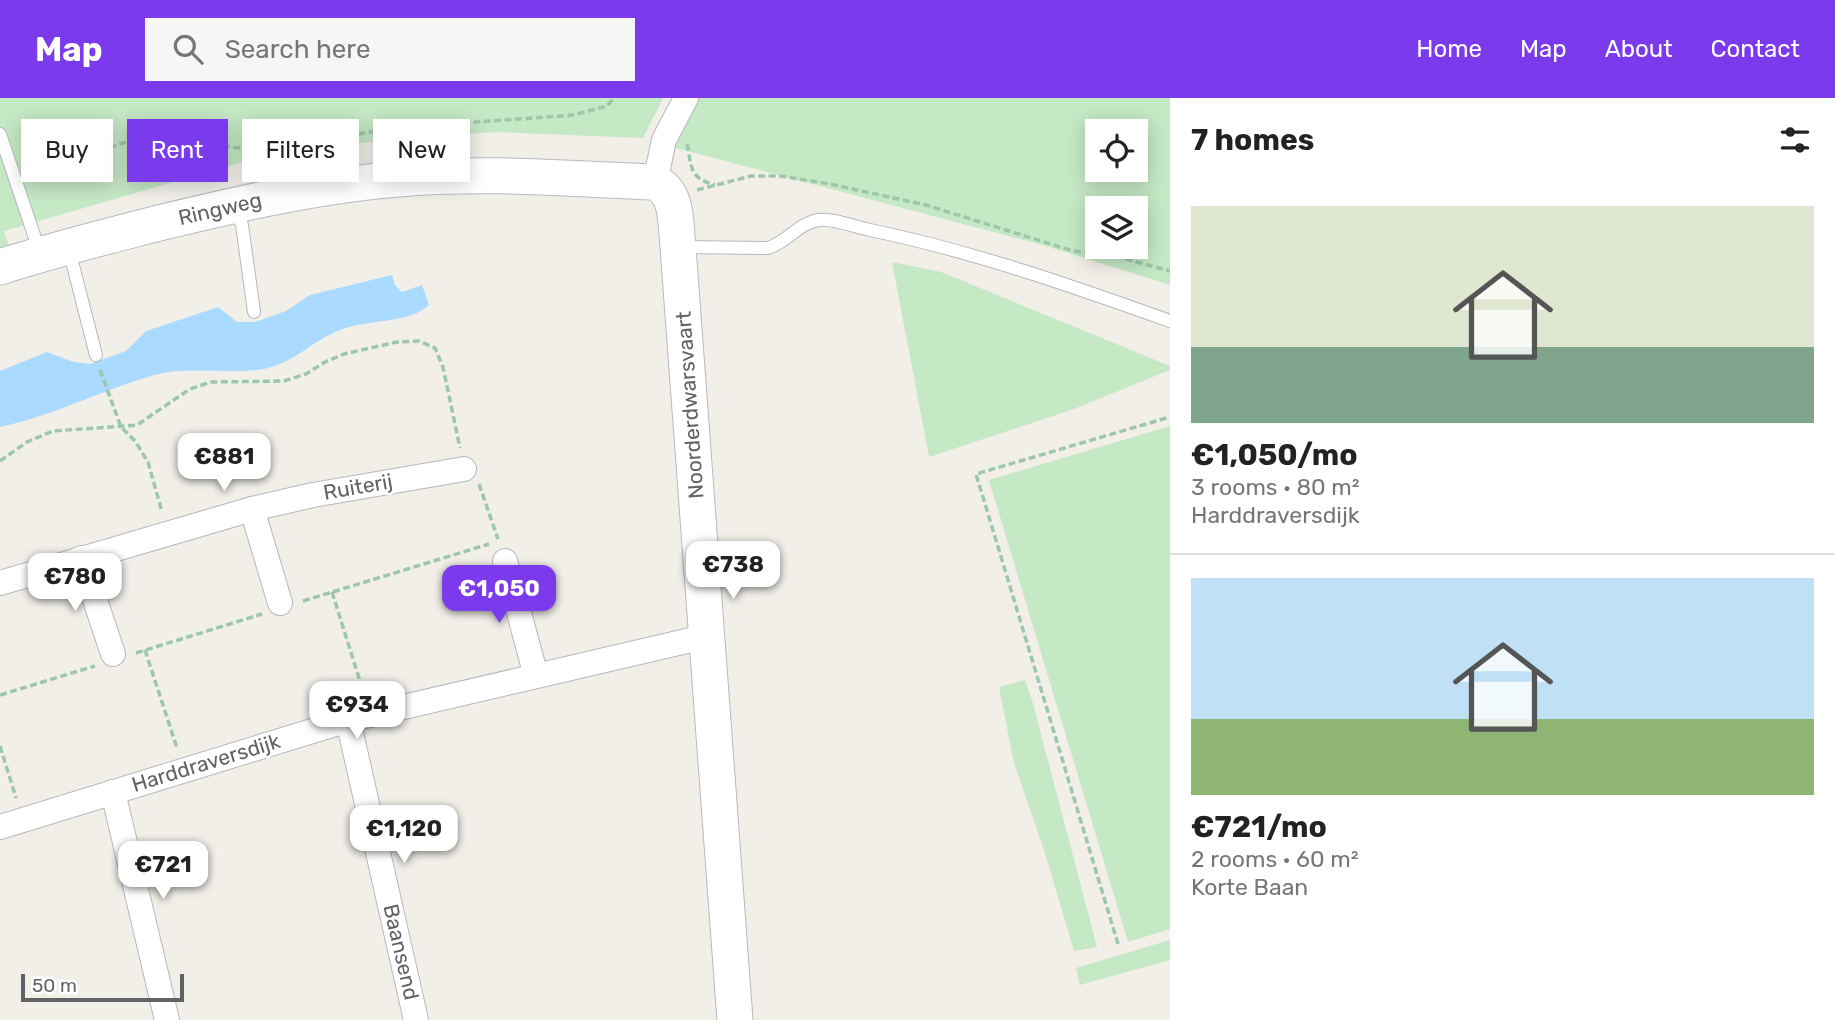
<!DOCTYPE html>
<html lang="en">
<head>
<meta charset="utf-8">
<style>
	body { margin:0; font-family:Rubik,sans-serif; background:#f6f6f6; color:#222; height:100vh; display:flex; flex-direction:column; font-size:26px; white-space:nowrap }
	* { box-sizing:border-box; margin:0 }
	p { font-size:23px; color:#767676 }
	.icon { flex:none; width:38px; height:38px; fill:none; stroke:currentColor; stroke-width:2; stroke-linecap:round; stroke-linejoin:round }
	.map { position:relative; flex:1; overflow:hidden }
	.details { display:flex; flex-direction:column; background:#fff; width:665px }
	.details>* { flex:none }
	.top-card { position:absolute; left:21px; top:21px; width:665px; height:63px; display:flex; gap:14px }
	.fabs { position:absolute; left:1085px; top:21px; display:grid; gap:14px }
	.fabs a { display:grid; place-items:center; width:63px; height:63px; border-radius:0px; background:#fff; box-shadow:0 4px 18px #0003; font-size:35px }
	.scale { position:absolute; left:21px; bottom:18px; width:163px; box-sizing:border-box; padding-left:7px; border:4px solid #5f6368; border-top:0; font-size:19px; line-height:24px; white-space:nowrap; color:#5f6368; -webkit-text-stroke:5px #fff; paint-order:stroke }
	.price { position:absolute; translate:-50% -60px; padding:0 16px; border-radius:14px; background:#fff; color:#222; font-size:23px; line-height:46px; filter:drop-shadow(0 2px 4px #0008) }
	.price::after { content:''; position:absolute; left:50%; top:42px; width:21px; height:16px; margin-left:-10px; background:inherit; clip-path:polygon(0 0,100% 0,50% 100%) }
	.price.current { background:#7c3aed; color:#fff }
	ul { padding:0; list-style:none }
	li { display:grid; align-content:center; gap:14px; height:371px; padding:0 21px }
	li+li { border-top:2px solid #e0e0e0 }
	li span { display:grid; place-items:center; height:217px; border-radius:0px; color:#555 }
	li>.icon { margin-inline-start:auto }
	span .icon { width:126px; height:126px; fill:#fffc; stroke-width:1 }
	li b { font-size:30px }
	h2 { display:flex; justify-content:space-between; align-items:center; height:84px; padding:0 21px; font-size:30px }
	.chip { padding:0 24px; border-radius:0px; background:#fff; box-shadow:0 4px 18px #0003; font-size:24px; line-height:63px }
	.chip.current { background:#7c3aed; color:#fff }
	header { display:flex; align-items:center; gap:42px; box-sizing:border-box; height:98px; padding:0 35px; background:#7c3aed; color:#fff }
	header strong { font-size:33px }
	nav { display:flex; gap:38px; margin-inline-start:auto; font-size:24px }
	.search { width:490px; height:63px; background:#f6f6f6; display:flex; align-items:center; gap:18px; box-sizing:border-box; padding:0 24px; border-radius:0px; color:#767676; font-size:26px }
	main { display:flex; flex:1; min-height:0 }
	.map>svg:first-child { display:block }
	.green { fill:#c5e8c5; fill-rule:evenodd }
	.water { fill:#aadaff }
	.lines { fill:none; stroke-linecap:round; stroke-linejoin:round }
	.service-casing { stroke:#b5b8bc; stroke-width:14 }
	.minor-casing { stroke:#b5b8bc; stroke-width:26 }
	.secondary-casing { stroke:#b6babf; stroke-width:37 }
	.path { stroke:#9cc7a9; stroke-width:3.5; stroke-dasharray:7 3.5; stroke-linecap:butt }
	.service { stroke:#fff; stroke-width:12 }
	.minor { stroke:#fff; stroke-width:24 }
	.secondary { stroke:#fff; stroke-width:35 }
	.labels { text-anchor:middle; stroke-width:5; stroke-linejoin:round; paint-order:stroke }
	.street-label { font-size:21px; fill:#5f6368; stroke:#fff }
</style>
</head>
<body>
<header>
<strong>Map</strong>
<div class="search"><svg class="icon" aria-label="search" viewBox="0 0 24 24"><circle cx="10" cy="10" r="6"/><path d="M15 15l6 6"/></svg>Search here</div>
<nav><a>Home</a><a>Map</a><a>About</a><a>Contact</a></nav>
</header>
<main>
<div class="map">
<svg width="1170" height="922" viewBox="0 0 1170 922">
	<rect width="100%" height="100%" fill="#f1efe8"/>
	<g class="green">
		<path d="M0,0H663L643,40L496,34L334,47L250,62L4,133L12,156L0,160Z"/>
		<path d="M693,0H1170V187L1046,148L672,49ZM1097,33H1136V72H1097ZM1097,110H1136V149H1097Z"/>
		<path d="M892,164L941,174L1170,268V272L1074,311L929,359Z"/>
		<path d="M1170,328V831L1128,844L989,382Z"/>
		<path d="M1025,582L1032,602L1097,849L1074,853L1045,755L1014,665L999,589Z"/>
		<path d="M1170,842V862L1080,887L1076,870Z"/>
	</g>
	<path class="water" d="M392,177L395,187L402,194L422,187L429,207C409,226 369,221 343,231C315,240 292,267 263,271C227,277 187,267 151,278C100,293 52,318 0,329V273L47,254L74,264L90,266L126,253L146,233L218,209L237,224H255L286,213L310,197Z"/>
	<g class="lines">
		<g class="service-casing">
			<g id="service">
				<path d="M0,36L40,155"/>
				<path d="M235,110L242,127L254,214"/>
				<path d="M681,149L768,150C788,144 797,126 818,122C833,120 855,129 870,132C972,153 1072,188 1170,223"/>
				<path d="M69,152L96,257"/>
			</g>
		</g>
		<g class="minor-casing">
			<g id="minor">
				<path d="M655,84L664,42L686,0"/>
				<path d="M252,411L280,505"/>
				<path d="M81,460L113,556"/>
				<path d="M505,463L536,578"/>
				<path d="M0,485L252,411L313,397L464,371"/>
				<path d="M348,622L416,922"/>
				<path d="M113,694L167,922"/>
				<path d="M0,729L348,622L708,538"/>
			</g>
		</g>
		<g class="secondary-casing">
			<path id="secondary" d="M0,169C52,152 105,139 159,125C241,105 325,86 410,80C491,74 573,81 655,84C679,96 675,125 678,149L735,922"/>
		</g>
		<g class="path">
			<path d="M687,46C692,68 688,80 715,87"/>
			<path d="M30,77L123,45L151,39L190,42L237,50L286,47L397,30L573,17L607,8L614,0"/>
			<path d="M697,92L751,78H780L830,86L926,107L1073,153L1111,157L1170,173"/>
			<path d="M100,272L121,329L135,343L148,364L162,414"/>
			<path d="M0,363L27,344L53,333L137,327L190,291L211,284L284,283L306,276L325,264L344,256L397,244L419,243L435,250L443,269L460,350"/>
			<path d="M479,386L498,441"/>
			<path d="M332,494L364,596"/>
			<path d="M303,503L489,446"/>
			<path d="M145,552L177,650"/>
			<path d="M136,555L262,516"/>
			<path d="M0,597L95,568"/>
			<path d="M0,648L16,700"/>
			<path d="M1118,846L976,376L1170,319"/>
		</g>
		<use href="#service" class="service"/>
		<use href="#minor" class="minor"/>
		<use href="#secondary" class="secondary"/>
	</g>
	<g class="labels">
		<g class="street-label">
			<text transform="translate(220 111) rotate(-13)" y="7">Ringweg</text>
			<text transform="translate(690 307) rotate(-94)" y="7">Noorderdwarsvaart</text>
			<text transform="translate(358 389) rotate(-10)" y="7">Ruiterij</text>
			<text transform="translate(206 665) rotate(-17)" y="7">Harddraversdijk</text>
			<text transform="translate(401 854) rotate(77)" y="7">Baansend</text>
		</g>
	</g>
</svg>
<div class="fabs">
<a><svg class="icon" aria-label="locate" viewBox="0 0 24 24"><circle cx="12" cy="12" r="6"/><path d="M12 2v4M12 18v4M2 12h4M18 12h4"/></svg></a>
<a><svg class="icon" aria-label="layers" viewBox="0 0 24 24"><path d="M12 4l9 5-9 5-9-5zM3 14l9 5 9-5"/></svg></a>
</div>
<div class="scale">50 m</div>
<b class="price" style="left:224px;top:395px">€881</b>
<b class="price" style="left:733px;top:503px">€738</b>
<b class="price" style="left:75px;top:515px">€780</b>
<b class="price current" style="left:499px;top:527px">€1,050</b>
<b class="price" style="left:357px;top:643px">€934</b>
<b class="price" style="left:404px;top:767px">€1,120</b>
<b class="price" style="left:163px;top:803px">€721</b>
<div class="top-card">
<a class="chip">Buy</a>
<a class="chip current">Rent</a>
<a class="chip">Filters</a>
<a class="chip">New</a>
</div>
</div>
<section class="details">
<h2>7 homes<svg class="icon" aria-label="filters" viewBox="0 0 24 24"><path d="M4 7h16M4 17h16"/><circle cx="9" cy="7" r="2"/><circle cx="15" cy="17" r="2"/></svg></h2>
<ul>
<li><span style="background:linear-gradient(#dfe7d0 65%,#7fa58c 0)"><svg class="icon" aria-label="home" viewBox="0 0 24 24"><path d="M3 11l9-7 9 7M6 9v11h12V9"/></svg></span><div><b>€1,050/mo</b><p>3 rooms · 80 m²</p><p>Harddraversdijk</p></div></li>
<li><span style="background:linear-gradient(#bfe0f5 65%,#8fb573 0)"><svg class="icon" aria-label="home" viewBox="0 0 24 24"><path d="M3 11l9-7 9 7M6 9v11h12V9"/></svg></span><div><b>€721/mo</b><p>2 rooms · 60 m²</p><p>Korte Baan</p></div></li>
</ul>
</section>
</main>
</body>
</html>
